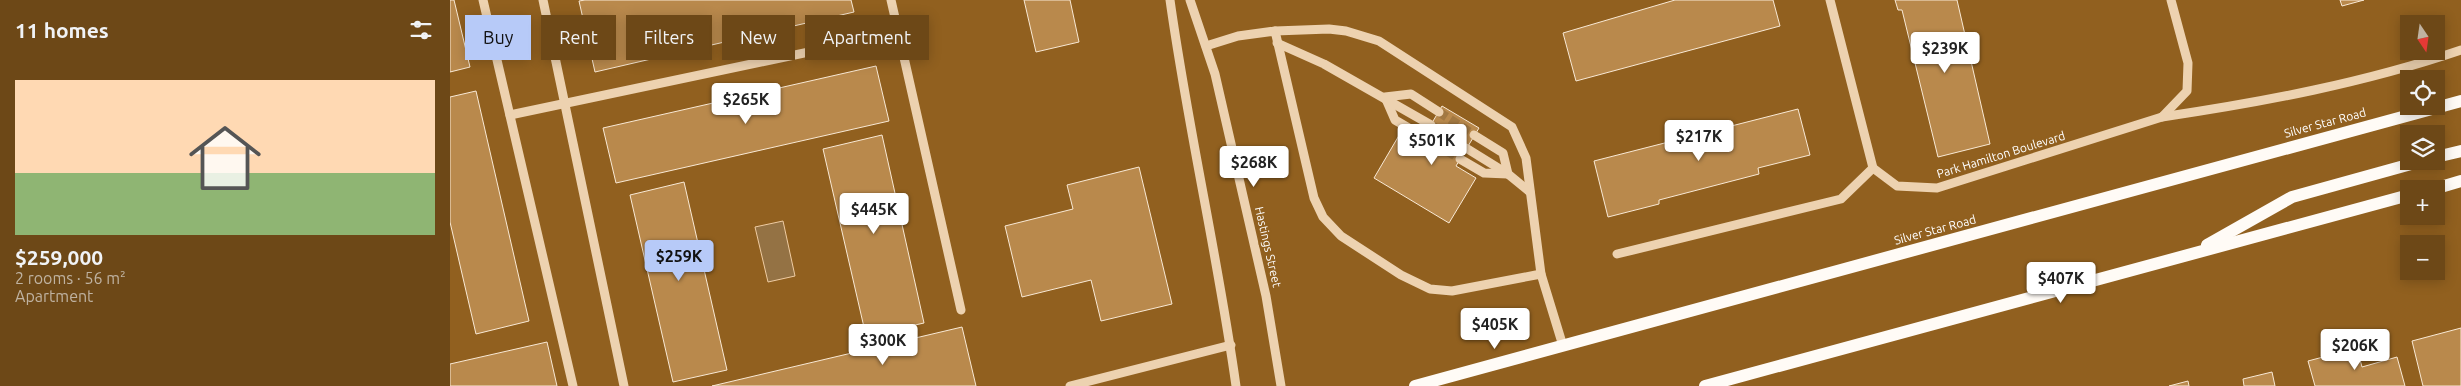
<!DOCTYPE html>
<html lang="en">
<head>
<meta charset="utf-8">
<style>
	body { margin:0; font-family:Ubuntu,sans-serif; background:#724f20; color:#f1f3f6; height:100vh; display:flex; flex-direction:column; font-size:19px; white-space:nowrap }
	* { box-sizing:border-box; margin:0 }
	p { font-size:16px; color:#bfb2a1 }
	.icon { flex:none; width:28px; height:28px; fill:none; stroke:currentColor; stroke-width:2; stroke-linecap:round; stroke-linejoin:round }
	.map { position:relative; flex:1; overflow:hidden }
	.panel { display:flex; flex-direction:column; background:#6d4817; width:450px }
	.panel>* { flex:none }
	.hud { position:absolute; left:15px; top:15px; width:475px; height:45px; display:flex; gap:10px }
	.needle { width:32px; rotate:167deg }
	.buttons { position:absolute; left:1950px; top:15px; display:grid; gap:10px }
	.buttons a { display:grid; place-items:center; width:45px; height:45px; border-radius:0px; background:#6d4817; box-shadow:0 2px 12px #0003; font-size:25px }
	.price { position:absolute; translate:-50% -42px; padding:0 11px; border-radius:5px; background:#fff; color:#222; font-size:16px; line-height:32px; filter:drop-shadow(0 1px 2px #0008) }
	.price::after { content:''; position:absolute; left:50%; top:30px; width:15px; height:11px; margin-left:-8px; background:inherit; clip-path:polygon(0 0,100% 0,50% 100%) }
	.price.active { background:#b7caf8; color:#111 }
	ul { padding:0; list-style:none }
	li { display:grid; align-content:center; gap:10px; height:265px; padding:0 15px }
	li+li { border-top:1px solid #7f6036 }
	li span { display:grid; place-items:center; height:155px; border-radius:0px; color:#555 }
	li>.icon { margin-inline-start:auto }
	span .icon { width:90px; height:90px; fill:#fffc; stroke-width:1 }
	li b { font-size:21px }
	h2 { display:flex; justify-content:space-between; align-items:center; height:60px; padding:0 15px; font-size:21px }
	.chip { padding:0 18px; border-radius:0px; background:#6d4817; box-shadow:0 2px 12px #0003; font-size:18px; line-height:45px }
	.chip.active { background:#b7caf8; color:#111 }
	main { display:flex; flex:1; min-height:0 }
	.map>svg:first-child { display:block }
	.water { fill:#947244; stroke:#efcca3 }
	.building { fill:#b9894c; stroke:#f9e9d5 }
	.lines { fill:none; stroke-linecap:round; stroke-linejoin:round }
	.minor-tunnel { stroke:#a27841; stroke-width:9; stroke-dasharray:9 4.5; stroke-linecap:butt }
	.minor { stroke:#edd2b0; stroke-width:9 }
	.major { stroke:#fffbf6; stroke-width:12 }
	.labels { text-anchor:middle; stroke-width:4.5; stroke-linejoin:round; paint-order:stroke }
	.street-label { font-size:12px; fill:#fff; stroke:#91601f }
</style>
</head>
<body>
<main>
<section class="panel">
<h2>11 homes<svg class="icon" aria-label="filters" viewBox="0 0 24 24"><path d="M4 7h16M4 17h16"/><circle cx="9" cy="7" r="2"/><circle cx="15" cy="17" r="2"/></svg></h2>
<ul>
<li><span style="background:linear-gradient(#ffd9b3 60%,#8fb573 0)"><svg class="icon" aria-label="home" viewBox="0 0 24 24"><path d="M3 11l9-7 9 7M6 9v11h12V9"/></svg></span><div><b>$259,000</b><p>2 rooms · 56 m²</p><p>Apartment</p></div></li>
</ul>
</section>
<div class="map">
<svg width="2011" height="386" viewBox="0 0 2011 386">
	<rect width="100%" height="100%" fill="#91601f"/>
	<path class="water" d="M333,221L345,276L318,282L305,227Z"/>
	<g class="building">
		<path d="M0,0H4L20,67L0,72Z"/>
		<path d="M135,0H401L404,12L145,72L129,1Z"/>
		<path d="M574,0H620L629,42L586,52Z"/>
		<path d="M1225,0H1323L1330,26L1126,81L1113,33Z"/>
		<path d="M1445,0H1507L1540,144L1488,157L1452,10H1448Z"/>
		<path d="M1890,0H1914L1892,6Z"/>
		<path d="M426,66L439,121L166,183L153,128Z"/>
		<path d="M26,91L79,321L26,334L0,222V97Z"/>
		<path d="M992,106L1029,128L1006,166L1026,178L999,223L924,178L951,132L970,143Z"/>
		<path d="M1348,109L1360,155L1308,168L1309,174L1209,200V204L1158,217L1144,161Z"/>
		<path d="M432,135L474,323L416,336L373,149Z"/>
		<path d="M689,167L722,304L651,321L641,280L572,297L555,226L623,209L617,185Z"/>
		<path d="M234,182L277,370L223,382L180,195Z"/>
		<path d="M512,327L526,386H262Z"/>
		<path d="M2011,328V386H1973L1962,341Z"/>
		<path d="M97,342L107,386H0V364Z"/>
		<path d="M1907,348L1912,367L1947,357L1955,386H1865L1858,361Z"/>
		<path d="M1822,372L1825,386H1794L1793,379Z"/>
		<path d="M1738,381L1739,386H1719Z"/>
	</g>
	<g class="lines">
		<g class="minor-tunnel">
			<path d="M989,112L1024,135"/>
			<path d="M981,125L1016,148"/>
			<path d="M974,137L1010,159"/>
		</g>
		<g class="minor">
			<path d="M33,0L123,386"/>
			<path d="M93,0L174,386"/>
			<path d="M441,0L511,310"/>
			<path d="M720,0C738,129 768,257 786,386"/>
			<path d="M740,0L765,74L816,296L831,386"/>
			<path d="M1380,0L1423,168L1447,186L1487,188L1712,117L1737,91L1738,63L1721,0"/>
			<path d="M825,31L879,29L896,31L929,41L1062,127L1076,158L1091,274"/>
			<path d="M827,43L874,64L981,125"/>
			<path d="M756,46L788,36L825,31L864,198L873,217L891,236L951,275L980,289L1002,291L1091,274L1113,346"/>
			<path d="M60,115L449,33"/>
			<path d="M1712,117C1813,102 1914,83 2011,50"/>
			<path d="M974,137L945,120L935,97L961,94L989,112"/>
			<path d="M1016,148L1058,174L1080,192"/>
			<path d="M1010,159L1034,173L1058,174L1053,153L1024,135"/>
			<path d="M1167,254L1391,199L1423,168"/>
			<path d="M620,386L781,345"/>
		</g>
		<g class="major">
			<path d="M1986,157L2011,151"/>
			<path d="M1984,189L2011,181"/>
			<path d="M1757,245L1842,197L1972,161"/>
			<path d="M965,386L2011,101"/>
			<path d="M1255,386L1959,195"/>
		</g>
	</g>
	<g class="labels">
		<g class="street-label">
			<text transform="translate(1875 123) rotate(-15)" y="4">Silver Star Road</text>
			<text transform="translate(1551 155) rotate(-17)" y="4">Park Hamilton Boulevard</text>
			<text transform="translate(1485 230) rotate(-15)" y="4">Silver Star Road</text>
			<text transform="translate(818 247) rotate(77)" y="4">Hastings Street</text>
		</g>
	</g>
</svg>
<div class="buttons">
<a><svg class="needle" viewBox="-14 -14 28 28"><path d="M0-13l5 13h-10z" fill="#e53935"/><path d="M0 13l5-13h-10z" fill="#bfb2a1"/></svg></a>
<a><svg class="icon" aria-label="locate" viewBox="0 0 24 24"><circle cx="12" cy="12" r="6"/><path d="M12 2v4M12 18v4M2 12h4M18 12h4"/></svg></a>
<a><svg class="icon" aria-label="layers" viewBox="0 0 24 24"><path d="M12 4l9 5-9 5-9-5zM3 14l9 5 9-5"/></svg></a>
<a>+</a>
<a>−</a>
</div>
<b class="price" style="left:1495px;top:74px">$239K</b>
<b class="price" style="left:296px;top:125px">$265K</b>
<b class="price" style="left:1249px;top:162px">$217K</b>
<b class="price" style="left:982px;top:166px">$501K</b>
<b class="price" style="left:804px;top:188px">$268K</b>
<b class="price" style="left:424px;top:235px">$445K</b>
<b class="price active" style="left:229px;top:282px">$259K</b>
<b class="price" style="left:1611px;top:304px">$407K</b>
<b class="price" style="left:1045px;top:350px">$405K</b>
<b class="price" style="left:433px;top:366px">$300K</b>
<b class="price" style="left:1905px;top:371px">$206K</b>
<div class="hud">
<a class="chip active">Buy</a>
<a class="chip">Rent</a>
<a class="chip">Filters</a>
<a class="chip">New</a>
<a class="chip">Apartment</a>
</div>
</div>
</main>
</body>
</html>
